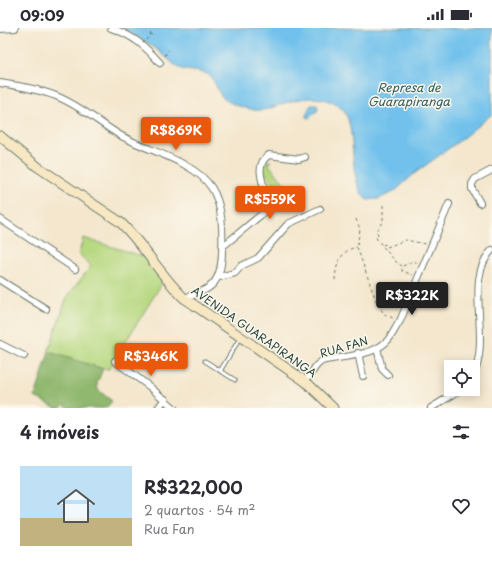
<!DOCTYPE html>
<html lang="pt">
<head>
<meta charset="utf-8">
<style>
	body { margin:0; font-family:"Playpen Sans",sans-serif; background:#f2f2f3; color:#2b2b33; height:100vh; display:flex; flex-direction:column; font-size:15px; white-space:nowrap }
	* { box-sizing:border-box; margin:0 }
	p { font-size:13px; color:#7c7c81 }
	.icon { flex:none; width:22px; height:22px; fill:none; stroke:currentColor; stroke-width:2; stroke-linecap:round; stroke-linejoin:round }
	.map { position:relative; height:380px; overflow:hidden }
	.side { display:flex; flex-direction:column; background:#fff; flex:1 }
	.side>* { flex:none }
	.buttons { position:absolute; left:444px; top:332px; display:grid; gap:8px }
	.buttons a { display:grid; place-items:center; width:36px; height:36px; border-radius:0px; background:#fff; box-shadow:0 2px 10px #0003; font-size:20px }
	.price { position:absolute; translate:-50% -34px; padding:0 9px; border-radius:4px; background:#ea580c; color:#fff; font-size:13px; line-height:26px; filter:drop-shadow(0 1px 2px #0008) }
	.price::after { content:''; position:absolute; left:50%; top:24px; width:12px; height:9px; margin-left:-6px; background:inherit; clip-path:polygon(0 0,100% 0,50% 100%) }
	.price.active { background:#222; color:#fff }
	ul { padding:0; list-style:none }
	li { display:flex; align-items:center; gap:12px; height:100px; padding:0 20px }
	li+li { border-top:1px solid #e1e1e2 }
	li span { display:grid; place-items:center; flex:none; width:112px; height:80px; border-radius:0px; color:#555 }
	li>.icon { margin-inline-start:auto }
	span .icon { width:48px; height:48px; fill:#fffc; stroke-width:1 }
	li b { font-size:17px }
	h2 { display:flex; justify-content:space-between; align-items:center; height:48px; padding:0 20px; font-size:17px }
	.status { display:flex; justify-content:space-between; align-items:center; height:28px; padding:0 20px; background:#fff; direction:ltr }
	.status svg { height:11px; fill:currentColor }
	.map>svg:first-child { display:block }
	.green { fill:#b6d87f; stroke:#6a8a5a }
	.forest { fill:#90b86e; stroke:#587a51 }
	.water { fill:#71c1ec; stroke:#487f90 }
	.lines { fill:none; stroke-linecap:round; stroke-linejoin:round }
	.lane-casing { stroke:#6a786a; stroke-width:5 }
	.street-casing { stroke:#6a786a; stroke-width:8 }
	.secondary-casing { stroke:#6a786a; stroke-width:11 }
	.path { stroke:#6a786a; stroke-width:1; stroke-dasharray:3 3; stroke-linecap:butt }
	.lane { stroke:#fff; stroke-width:3 }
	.street { stroke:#fff; stroke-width:6 }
	.secondary { stroke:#f7e8c3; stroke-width:9 }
	.labels { text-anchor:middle; stroke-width:3; stroke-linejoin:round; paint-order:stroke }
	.street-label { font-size:11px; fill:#1f3d34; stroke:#fbf7ec }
	.water-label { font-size:12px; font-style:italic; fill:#345e62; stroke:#fbf7ec }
</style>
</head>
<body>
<div class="status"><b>09:09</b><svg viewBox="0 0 49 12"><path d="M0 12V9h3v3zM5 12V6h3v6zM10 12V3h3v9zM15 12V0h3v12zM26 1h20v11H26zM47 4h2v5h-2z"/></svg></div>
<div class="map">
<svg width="492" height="380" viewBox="0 0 492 380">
	<rect width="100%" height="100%" fill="#fbf7ec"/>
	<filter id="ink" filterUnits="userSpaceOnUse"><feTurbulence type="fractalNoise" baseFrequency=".025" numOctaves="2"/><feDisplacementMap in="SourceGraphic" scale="8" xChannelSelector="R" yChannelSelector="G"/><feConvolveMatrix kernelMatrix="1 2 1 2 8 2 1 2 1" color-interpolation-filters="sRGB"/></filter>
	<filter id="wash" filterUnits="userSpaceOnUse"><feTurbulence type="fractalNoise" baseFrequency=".012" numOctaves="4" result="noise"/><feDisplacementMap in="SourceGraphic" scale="16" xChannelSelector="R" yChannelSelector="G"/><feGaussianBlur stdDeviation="0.9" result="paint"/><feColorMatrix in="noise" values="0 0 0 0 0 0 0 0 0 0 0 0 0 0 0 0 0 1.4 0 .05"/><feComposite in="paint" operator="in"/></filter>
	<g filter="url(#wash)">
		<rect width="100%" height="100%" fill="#f4e7ce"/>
		<g class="green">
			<path d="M268,133H271L269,137L285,156L276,158L266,147L262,139L264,135Z"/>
			<path d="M83,210L145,229L164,252L108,342L48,324L67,269L91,238L79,226Z"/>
		</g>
		<path class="forest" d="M49,324L103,341L97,355L98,362L112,373L106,380H69L64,376L60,380H57L35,369Z"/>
		<g class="water">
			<path d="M123,0H492V86L459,113L415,145L394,164L378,171L367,172C345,153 360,93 340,79C321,65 299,70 279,77C271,80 264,83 255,82C244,80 227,76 220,66C216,59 214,50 207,46C197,42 187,44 177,39C171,34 165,28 159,23C148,14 135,8 123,0Z"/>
			<path d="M311,77H317L318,82L309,90L306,88Z"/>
		</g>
	</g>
	<g filter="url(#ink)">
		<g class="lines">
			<g class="lane-casing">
				<g id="lane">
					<path d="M205,333L235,352"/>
					<path d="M220,343L240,310"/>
				</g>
			</g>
			<g class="street-casing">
				<g id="street">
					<path d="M111,0C134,8 145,18 160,35"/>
					<path d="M0,1L15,0"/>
					<path d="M0,55C19,58 38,61 56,68C79,77 97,93 118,106C146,123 193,132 211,159C223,177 223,204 222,225C221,255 212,262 184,270"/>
					<path d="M480,175L472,161V156L475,151L492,142"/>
					<path d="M0,191L75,241"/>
					<path d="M222,219L268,181C269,164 250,139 269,127L299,131L305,129"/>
					<path d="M219,249L235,245L241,238L258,230L288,196L320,181"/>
					<path d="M0,252L46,281"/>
					<path d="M0,316L24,328"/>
					<path d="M377,320L382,341L388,347"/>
					<path d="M358,325L363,348"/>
					<path d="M115,333L150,359L174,380"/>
					<path d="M473,348C492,310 463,251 492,222"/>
					<path d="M305,353L317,337L322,333C342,328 370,329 386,314C392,309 395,300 400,293L449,176"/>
					<path d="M158,380L165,371"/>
					<path d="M431,380L462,361"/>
				</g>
			</g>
			<g class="secondary-casing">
				<path id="secondary" d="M0,108L38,139L120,194C144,217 160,247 184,270L305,353L333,380"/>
			</g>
			<g class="path">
				<path d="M150,5L153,8"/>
				<path d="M146,12L151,6"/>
				<path d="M165,28L168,22"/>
				<path d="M383,177V194L376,203L378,206L376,210L395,233L402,238V243L413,247"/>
				<path d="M356,191L360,201L357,219L376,273L384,286L395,291"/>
				<path d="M383,217L385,216L387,219L406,212L425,216L427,215"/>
				<path d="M403,238L413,233L418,235"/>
				<path d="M335,252C336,237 340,222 357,219"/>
			</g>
			<use href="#lane" class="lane"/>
			<use href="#street" class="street"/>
			<use href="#secondary" class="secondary"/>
		</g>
	</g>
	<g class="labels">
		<g class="street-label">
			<text transform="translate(254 304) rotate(35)" y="4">AVENIDA GUARAPIRANGA</text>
			<text transform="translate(344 319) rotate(-16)" y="4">RUA FAN</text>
		</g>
		<g class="water-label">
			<text x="409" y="64">Represa de<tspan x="409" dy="14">Guarapiranga</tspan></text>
		</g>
	</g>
</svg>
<div class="buttons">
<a><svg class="icon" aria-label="locate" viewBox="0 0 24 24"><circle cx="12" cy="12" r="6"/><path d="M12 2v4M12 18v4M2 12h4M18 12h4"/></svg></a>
</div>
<b class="price" style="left:176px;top:123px">R$869K</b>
<b class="price" style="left:270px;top:192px">R$559K</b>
<b class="price active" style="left:412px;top:288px">R$322K</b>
<b class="price" style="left:151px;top:349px">R$346K</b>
</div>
<section class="side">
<h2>4 imóveis<svg class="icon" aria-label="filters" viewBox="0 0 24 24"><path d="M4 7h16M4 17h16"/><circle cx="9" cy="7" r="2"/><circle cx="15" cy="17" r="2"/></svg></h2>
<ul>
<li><span style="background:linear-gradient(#bfe0f5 65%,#c2b280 0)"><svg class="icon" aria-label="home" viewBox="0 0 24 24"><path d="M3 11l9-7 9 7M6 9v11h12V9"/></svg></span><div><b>R$322,000</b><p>2 quartos · 54 m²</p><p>Rua Fan</p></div><svg class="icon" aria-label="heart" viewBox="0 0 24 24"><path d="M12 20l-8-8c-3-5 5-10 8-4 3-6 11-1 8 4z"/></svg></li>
</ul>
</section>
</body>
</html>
